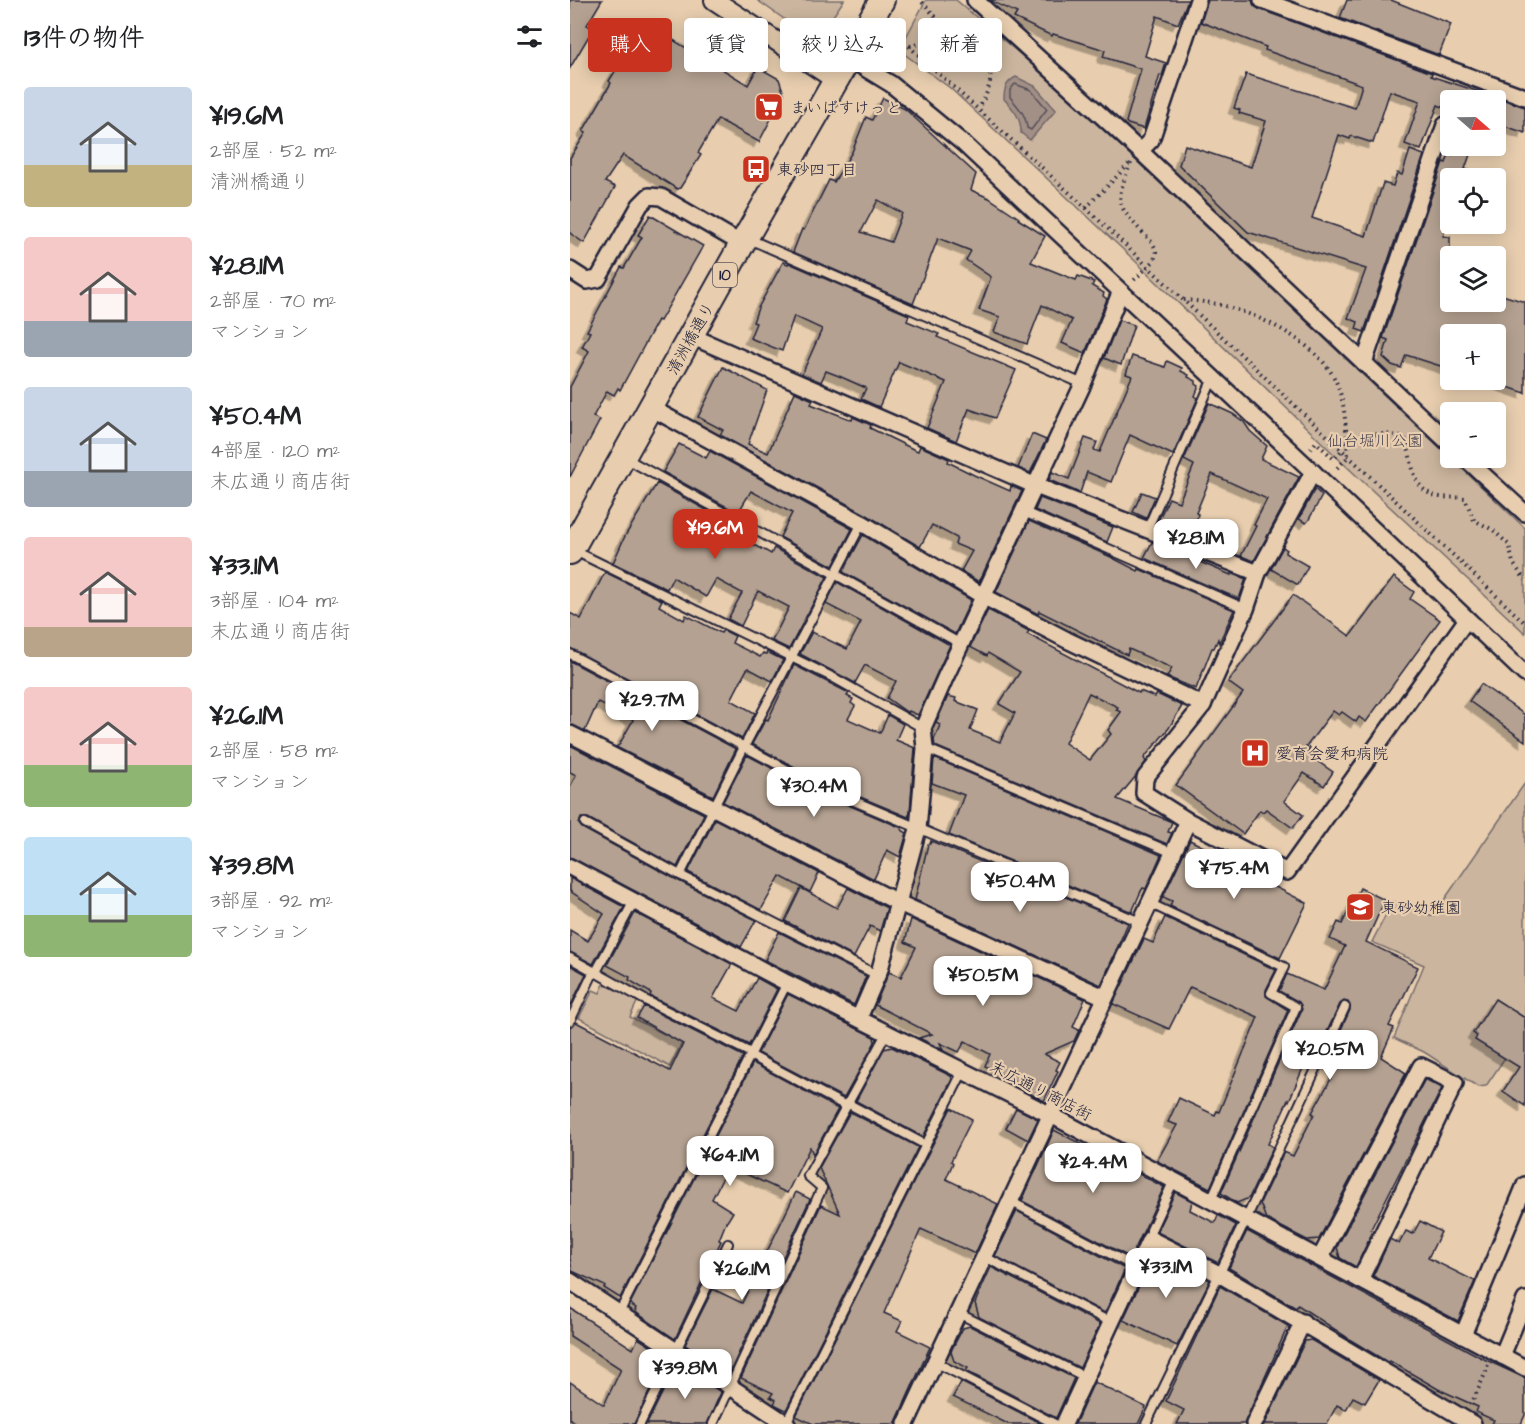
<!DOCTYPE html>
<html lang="ja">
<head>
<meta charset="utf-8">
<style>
	body { margin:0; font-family:"Architects Daughter","Klee One",sans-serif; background:#f2f2f2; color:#202124; height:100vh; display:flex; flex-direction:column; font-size:22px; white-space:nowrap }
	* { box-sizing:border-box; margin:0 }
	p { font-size:20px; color:#757577 }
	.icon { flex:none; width:33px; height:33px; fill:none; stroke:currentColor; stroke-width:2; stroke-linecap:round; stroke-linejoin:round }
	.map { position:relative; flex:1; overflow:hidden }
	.details { display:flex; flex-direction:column; background:#fff; width:570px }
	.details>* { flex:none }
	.top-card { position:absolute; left:18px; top:18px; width:570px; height:54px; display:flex; gap:12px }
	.needle { width:39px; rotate:110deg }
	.controls { position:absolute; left:870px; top:90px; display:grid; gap:12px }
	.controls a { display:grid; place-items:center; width:66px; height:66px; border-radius:6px; background:#fff; box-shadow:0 3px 15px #0003; font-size:30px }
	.price { position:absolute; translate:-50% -51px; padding:0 14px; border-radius:12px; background:#fff; color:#222; font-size:20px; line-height:39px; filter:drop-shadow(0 2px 3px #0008) }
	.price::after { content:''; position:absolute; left:50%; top:36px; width:18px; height:14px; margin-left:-9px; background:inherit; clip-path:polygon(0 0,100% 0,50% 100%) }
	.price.selected { background:#c8321e; color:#fff }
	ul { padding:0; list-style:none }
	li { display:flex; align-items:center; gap:18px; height:150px; padding:0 24px }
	li span { display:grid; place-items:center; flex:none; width:168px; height:120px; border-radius:6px; color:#555 }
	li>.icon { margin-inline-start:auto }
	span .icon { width:72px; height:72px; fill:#fffc; stroke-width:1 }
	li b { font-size:26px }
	h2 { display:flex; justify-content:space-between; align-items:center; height:72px; padding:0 24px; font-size:26px }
	.pill { padding:0 21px; border-radius:6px; background:#fff; box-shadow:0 3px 15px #0003; font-size:21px; line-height:54px }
	.pill.selected { background:#c8321e; color:#fff }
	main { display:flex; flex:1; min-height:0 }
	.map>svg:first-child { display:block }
	.green { fill:#cbb59e; stroke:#766c6c; stroke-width:1.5 }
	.water { fill:#a29086; stroke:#6f6468; stroke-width:1.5 }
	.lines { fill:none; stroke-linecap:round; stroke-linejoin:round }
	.shore { stroke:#554e59; stroke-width:1.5 }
	.building { fill:#b4a191; stroke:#22223b; stroke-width:1.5; fill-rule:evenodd; filter:url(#shadow) }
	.service-casing { stroke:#22223b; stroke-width:12 }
	.minor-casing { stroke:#22223b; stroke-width:20 }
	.tertiary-casing { stroke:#22223b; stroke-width:22 }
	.primary-casing { stroke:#22223b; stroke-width:28 }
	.path { stroke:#22223b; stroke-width:4; stroke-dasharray:1.5 4.5; stroke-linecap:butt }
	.service { stroke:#e8ceaf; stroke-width:8 }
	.minor { stroke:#e8ceaf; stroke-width:15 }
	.tertiary { stroke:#e8ceaf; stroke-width:18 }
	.primary { stroke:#e8ceaf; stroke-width:24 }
	.labels { text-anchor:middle; stroke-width:4.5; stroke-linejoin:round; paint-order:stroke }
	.shield { fill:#e8ceaf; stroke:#5d565e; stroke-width:1.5 }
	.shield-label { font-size:15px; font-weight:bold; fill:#22223b }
	.poi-label { font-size:16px; fill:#22223b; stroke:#e8ceaf; text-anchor:start }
	.street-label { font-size:16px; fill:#22223b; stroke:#e8ceaf }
	.park-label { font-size:16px; fill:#443f4f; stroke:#e8ceaf }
</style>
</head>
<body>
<main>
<section class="details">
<h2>13件の物件<svg class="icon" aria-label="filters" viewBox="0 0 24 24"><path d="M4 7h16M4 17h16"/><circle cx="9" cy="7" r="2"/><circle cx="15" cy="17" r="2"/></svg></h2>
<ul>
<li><span style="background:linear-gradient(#c9d6e8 65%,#c2b280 0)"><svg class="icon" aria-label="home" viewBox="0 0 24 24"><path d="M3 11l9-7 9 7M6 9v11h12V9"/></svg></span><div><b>¥19.6M</b><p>2部屋 · 52 m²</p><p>清洲橋通り</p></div></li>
<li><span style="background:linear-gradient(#f6c9c9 70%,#9aa5b1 0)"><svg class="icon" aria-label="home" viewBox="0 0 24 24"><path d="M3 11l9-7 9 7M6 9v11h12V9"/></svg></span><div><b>¥28.1M</b><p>2部屋 · 70 m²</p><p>マンション</p></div></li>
<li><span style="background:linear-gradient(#c9d6e8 70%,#9aa5b1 0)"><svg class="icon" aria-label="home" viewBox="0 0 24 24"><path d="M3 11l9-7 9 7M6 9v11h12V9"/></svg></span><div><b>¥50.4M</b><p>4部屋 · 120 m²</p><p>末広通り商店街</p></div></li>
<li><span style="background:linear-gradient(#f6c9c9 75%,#b9a48a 0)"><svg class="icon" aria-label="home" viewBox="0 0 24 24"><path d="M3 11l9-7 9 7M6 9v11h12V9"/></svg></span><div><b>¥33.1M</b><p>3部屋 · 104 m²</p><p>末広通り商店街</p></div></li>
<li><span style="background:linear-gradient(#f6c9c9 65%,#8fb573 0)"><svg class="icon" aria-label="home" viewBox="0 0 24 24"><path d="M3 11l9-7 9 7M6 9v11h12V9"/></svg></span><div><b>¥26.1M</b><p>2部屋 · 58 m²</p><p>マンション</p></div></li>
<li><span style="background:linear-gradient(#bfe0f5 65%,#8fb573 0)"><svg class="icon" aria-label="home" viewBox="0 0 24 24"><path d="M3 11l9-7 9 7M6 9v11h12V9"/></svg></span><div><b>¥39.8M</b><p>3部屋 · 92 m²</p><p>マンション</p></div></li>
</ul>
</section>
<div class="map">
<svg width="955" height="1424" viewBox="0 0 955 1424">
	<defs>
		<filter id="shadow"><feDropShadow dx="-5.5" dy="5.5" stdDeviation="0" flood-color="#0004"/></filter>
	</defs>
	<rect width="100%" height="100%" fill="#e8ceaf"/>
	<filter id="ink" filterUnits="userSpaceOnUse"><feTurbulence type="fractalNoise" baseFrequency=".0167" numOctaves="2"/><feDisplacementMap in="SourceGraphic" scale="12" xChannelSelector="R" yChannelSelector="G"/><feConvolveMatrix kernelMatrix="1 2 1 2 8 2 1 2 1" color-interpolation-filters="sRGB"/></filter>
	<g filter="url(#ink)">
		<g class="green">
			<path d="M187,0H274L251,34L237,35Z"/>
			<path d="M356,0H386L482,81L955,528V633L774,464L561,257L380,88L329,50Z"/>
			<path d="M955,783V1028L916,1086L908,1087L854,1052L824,1038L854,965L802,942L823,901L863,916Z"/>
			<path d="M34,984L68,1000L60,1017L112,1043L100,1067L9,1018L23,990L30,993Z"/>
		</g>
		<path class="water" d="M446,77L465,86L486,110L460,140L451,133C451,117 444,110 434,99C434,89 436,82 446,77Z"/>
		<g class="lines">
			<path class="shore" d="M445,84L461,90L477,109L461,130L457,128C456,114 448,107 440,97V90Z"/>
		</g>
		<g class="building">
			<path d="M0,0H32L17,25L23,29L0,68Z"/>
			<path d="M419,0H618L608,24L587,16L575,56L596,63L592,76L590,75L574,129L558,124L556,122L571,69L533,57L535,50L483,34L482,36L444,18L447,13Z"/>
			<path d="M638,0H682L684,6L689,9L862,73L861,76L925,97V100H880V110L868,105L851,150L835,144L850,101L820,91L803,143L781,136L780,139L769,135L742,218L796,236L813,183L823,186L827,173L832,175L840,150L854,155L794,332L786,329L788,322L778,318L796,269L678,232L609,165L615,145L681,167L696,121L669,113L670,110L664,108L676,74L785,108L792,85L695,50L696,47L631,22Z"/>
			<path d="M777,0H821L881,24L869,55L770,18Z"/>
			<path d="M78,25L118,49L119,46L135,56L134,58L178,85L188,67L209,79L214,94L189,142L148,119L128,153L131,155L110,188L107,189L53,155L35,182L45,187L14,243L0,233V158L16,133L13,131L41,83L39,81L47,68L50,70Z"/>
			<path d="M926,97L955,107V133L926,123Z"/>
			<path d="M313,98L335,109L406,174L401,190L419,198L449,218L448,219L475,236L461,262L506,280L508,276L524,282L522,286L534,293L533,296L537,299L515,353L492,343L502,320L472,305L457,344L424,332L430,317L409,310L421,277L396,260L401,251L368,238L343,304L223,252L232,229L234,230L259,180L264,182L282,152L296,117L302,120ZM308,200L332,213L321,242L291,232Z"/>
			<path d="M886,146H903L895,169L915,176V178H880V215L873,236L880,237V302H926V293L955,302V393L926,383V334H880V369L836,355L831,368L822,365L813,357L818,340L813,338L873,162L876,163L879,154L883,155Z"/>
			<path d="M80,215L133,246L90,321L88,320L50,390L48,388L44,395L37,391L23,417L30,420L0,477V387L19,351L12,347L20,332L17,331L51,267L54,268L72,237L68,235Z"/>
			<path d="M213,262L218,264L219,263L339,315L337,321L369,334L367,337L446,370L425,418L399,409L386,441L357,428L376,382L329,362L309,407L291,399L296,388L269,376L256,371L251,382L232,374L252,329L224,316L212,351L180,338L186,323L183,322L188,308Z"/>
			<path d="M549,320L564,325L551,365L534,358Z"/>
			<path d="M562,356L595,367L597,361L612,368L611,371L619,375L618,377L626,381V384L629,386L625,396L628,398L603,455L560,435L541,482L517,472L510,493L479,480L482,472L499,479L515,438L527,442L524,450L530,452L562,376L556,374Z"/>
			<path d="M153,367L197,390L178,444L198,453L225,392L243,400L241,404L282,420L283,417L301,425L300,428L343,449L348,451L350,446L379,459L378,462L404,475L440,491L441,486L452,491L409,582L391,571L402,551L385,544L387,538L362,525L350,547L297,515L150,435L153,430L128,417Z"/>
			<path d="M639,403L663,414L674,422L680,431L697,446L691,459L729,477L684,561L671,556L686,526L684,525L697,499L642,474L626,513L628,514L626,523L637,528L633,541L587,523L599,498L609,502L624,465L614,460Z"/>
			<path d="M462,434L476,440L460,473L448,468Z"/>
			<path d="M109,444L136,458L140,451L282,529L263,566L210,537L222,513L181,491L168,513L93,472Z"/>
			<path d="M87,483L162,524L158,530L191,549V548L201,554L204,548L257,577L219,649L202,641L219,607L188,591L171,626L158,619L172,593L146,579L136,597L103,577L97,589L43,563L55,536Z"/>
			<path d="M745,489L752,496L738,521L736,523L729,519Z"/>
			<path d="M572,492L585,497L576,518L563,512Z"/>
			<path d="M470,498L543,527L537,542L465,510Z"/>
			<path d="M459,521L541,557L568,571L569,569L664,610L649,643L648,639L644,648H642L626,689L597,677L602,668L559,649L557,655L469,611L468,614L426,592Z"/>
			<path d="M293,535L401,600L385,634L273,572Z"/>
			<path d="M582,542L661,575V573L676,579L669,599L574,558Z"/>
			<path d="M713,547L717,550L715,553L738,566L728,585L701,569Z"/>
			<path d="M35,572L92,600L89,606L114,620L116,615L151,633L153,630L165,636L162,643L190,657L193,653L196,654L197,652L213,660L202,681L178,668L176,671L161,700L185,713L172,739L0,648V613L11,619Z"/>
			<path d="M824,577L844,592L840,599L870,620L796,722L789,717L786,722L772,712L769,715L763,711L736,747L740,748L737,754L763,772L754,786L734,773L714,801L733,815L723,828L696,809L693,812L690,810L673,834L606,785L673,693L658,682L723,595L780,636Z"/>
			<path d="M267,582L380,645L348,715L339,711L338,713L317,698L326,681L295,665L285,683L230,654L242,632L277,649L291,622L256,604Z"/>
			<path d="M418,610L459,631L457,634L569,693L570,691L585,697L587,694L612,706L599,728L574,758L576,762L566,776L547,799L602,822L598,832L602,833L597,844L365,746L364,740L370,725L366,723L378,696L386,698L385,701L408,710L400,730L430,742L445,713L429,704L450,672L418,653L417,656L400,647ZM519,693L548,707L546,710L551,712L538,730L541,734L520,760L495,743Z"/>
			<path d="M0,661L166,749L143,796L46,747L49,745L63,720L28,702L15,731L0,724Z"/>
			<path d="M224,665L279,693L277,696L283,699L281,703L285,706L278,719L310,733L318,715L333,724L326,740L345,748L340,812L338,817L247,779L182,744L196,719L198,720Z"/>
			<path d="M911,684L955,715V741L899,701Z"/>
			<path d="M0,745L134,814L107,867L18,818H11L9,824L12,828L107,880L186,920L171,947L0,857V787L6,775L0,772Z"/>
			<path d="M177,755L241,789L332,828V830L337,833L330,857L317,850L304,879L153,802Z"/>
			<path d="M364,758L591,855L576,889L573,888L571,891L562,912L379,835L394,795L362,783Z"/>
			<path d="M145,819L249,873L240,892L210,876L191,910L118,872Z"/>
			<path d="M620,840L676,869L674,871L737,903L710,958L600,906L602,901L593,897Z"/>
			<path d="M361,841L558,923L531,985L345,900L358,844H360Z"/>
			<path d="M0,878L54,907L23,964L0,952V930L18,941L34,914L0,891Z"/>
			<path d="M231,888L267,908L278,888L317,908L310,931L300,926L284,957L215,921Z"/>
			<path d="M790,888L815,900L796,942L848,967L819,1026L824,1028L811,1057L836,1073L749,1239L737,1240L696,1219L690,1203L714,1152L723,1156L744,1114L742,1113L767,1068L756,1062L780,1010L778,1002L774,1001L770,1004L745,1057L739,1054L719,1101L718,1100L698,1144L703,1147L679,1198L667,1203L651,1193L732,1009L729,1002L709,991L717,974L754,990L775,946L760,939L768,922L772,924Z"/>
			<path d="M65,913L162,964L143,998L169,1011L187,978L207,989L179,1045L80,996L81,993L59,980L60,977L37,965Z"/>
			<path d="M595,917L706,970L696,990V996L718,1010L640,1188L587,1161L607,1125L598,1122L609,1098L645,1115L647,1111L649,1112L688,1017L620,987L599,1029L543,1004L574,939L583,943Z"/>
			<path d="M341,919L515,999L503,1027L509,1030L504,1041L474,1054L490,1062L486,1070L488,1071L474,1101L455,1091L456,1087L415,1066L420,1054L395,1041L389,1052L370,1043L373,1050L349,1038L362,1034L305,1005L319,972L331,977L346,947L335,942Z"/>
			<path d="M209,932L296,976L284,1005L195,960Z"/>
			<path d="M0,965L16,974L0,1007Z"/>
			<path d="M218,994L304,1037L305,1042L274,1098L188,1053Z"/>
			<path d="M925,999L955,1018V1106L933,1091L949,1067L905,1040L907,1036L903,1033Z"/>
			<path d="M74,1006L173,1056L50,1298L34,1288L35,1286L2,1271L0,1258V1027L6,1022L100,1071L113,1044L67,1018Z"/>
			<path d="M322,1047L381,1076L382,1079L353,1137L286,1101L314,1049Z"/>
			<path d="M183,1063L268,1109L243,1154L240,1147L217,1193L159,1166L142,1199L163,1212L155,1225L149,1240L151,1241L105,1339L67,1313L65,1310L66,1308L60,1304Z"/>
			<path d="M855,1079L872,1088L801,1229L803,1231L786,1267L770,1258L767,1247Z"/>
			<path d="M381,1108L402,1119L381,1161L383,1163L376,1179L428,1204L405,1254L351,1229L314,1313L332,1321L327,1331L360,1347L325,1424H243L226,1416Z"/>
			<path d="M446,1108L468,1119L458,1140L436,1128Z"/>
			<path d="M280,1112L348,1147L216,1410L204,1404L206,1400L200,1397L203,1393L171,1378L251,1205L270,1214L249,1168Z"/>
			<path d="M484,1130L594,1187L561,1258L452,1201Z"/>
			<path d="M226,1192L240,1199L159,1374L115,1345L143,1289L172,1303Z"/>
			<path d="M605,1192L622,1201L620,1210L645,1223L648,1215L666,1225L648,1263L587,1232Z"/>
			<path d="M447,1211L555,1269L535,1313L425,1256Z"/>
			<path d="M850,1221L871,1232L858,1258L905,1281L888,1321L803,1276L820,1239L829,1244L836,1231L843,1234Z"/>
			<path d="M677,1231L914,1359L955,1378V1415L951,1424H922L924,1420L906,1412L908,1407L868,1389L820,1361L819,1363L774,1336H775L728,1305L726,1308L659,1268Z"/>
			<path d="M585,1252L640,1280L607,1346L553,1320Z"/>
			<path d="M421,1267L530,1324L510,1368L409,1317L405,1303Z"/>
			<path d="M650,1286L718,1326L674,1424H607L614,1410L596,1401Z"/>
			<path d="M0,1308L63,1349L68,1338L96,1356L64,1424H7L0,1419V1382L34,1405L51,1369L0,1336Z"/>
			<path d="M400,1326L504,1378L486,1418L396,1371L398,1368L384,1361L381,1352L382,1349L393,1328Z"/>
			<path d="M741,1340L809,1380L795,1403L783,1397L776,1410L767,1405L757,1424H695L735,1341Z"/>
			<path d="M107,1363L151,1392L137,1424H77Z"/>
			<path d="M391,1382L472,1424H438L383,1397Z"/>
			<path d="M524,1382L576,1407L568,1424H505Z"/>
		</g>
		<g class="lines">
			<g class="service-casing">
				<g id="service">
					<path d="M179,239L513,384"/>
					<path d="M57,459L391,644"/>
					<path d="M454,512L676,609"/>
					<path d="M577,530L643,378"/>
					<path d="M5,551L264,678L353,728"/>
					<path d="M0,654L244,784L570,922"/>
					<path d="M355,748L603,853"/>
					<path d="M15,823L110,875L307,975"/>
					<path d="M110,875L174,747L292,523"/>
					<path d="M579,903L714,967L701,993L726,1007L641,1200"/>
					<path d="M0,958L75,1000L181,1053"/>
					<path d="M26,972L64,901"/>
					<path d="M0,1021L24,971"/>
					<path d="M180,1055L276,1106"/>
					<path d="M277,1103L356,1145"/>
					<path d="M440,1201L567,1268"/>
					<path d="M580,1239L581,1230L604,1180"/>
					<path d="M413,1256L542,1323"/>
					<path d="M49,1313L217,983"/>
					<path d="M388,1313L515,1377"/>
					<path d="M365,1362L485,1424"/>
					<path d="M216,1423L393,1071"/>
					<path d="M70,1424L158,1244"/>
					<path d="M143,1424L252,1188L238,1176L317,1032"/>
					<path d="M576,1424L676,1219L775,1007"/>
				</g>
			</g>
			<g class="minor-casing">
				<g id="minor">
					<path d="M405,0L571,152L880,444"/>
					<path d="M692,0L955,97"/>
					<path d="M280,59L321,84L394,144L743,472L955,674"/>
					<path d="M570,151L581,140L628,0"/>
					<path d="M0,270L17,281L28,279L70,205L79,196L91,197L172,244"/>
					<path d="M121,336L466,486L688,573"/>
					<path d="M794,363L875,125"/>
					<path d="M81,408L292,523L413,596L497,640L633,705"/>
					<path d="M895,458L955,513"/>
					<path d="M743,472L688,573L676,609L633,705L575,778L574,793L618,821L717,872L897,619"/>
					<path d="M0,734L329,903L534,997"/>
					<path d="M0,867L217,983L481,1115L955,1368"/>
					<path d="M289,1018L310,969L348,829L355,748L353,728L375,678L513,384L550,293"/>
					<path d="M750,1258L851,1066L885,1083L790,1280"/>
					<path d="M0,1281L217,1424"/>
					<path d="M893,1335L955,1185"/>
					<path d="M932,1356L955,1300"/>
					<path d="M336,1424L618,821"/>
					<path d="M494,1424L580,1239L649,1274L903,1424"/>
					<path d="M684,1424L733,1322"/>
				</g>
			</g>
			<g class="tertiary-casing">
				<path id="tertiary" d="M144,0L267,81"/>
			</g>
			<g class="primary-casing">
				<path id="primary" d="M0,552L172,244L312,0"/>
			</g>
			<g class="path">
				<path d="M330,38L516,208L955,623"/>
				<path d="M363,41C368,44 374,49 379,51C385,53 392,52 398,53C430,61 422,86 409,108"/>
				<path d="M340,46L363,41L365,16L350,0"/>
				<path d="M561,163C546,200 544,203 573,233C579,239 585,244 586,252L584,261L563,281"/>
				<path d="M516,208L560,163"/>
				<path d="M614,300C626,301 639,302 651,305C691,315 751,344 767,384C776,405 776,434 778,457L765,470"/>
				<path d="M776,440C796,436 818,429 836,440C843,462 841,493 871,497C879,498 886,497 895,498L904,520L923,530L939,545L943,563L955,580"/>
				<path d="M741,449L746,442L764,459L771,451"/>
				<path d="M901,1405L919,1365"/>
			</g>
			<use href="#service" class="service"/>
			<use href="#minor" class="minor"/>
			<use href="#tertiary" class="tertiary"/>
			<use href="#primary" class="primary"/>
		</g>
	</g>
	<defs>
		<g id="supermarket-square" transform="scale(1.5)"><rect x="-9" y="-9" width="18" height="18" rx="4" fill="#c8321e" stroke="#e8ceaf"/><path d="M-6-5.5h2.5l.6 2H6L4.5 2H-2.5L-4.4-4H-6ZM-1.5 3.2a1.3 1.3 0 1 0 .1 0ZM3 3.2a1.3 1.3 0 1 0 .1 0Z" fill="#fff"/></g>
		<g id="bus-square" transform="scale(1.5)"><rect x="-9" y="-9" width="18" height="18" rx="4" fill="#c8321e" stroke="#e8ceaf"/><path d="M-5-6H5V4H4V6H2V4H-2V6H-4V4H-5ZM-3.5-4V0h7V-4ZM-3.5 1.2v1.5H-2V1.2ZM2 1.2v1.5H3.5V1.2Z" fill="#fff"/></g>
		<g id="hospital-square" transform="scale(1.5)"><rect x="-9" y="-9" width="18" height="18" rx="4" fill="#c8321e" stroke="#e8ceaf"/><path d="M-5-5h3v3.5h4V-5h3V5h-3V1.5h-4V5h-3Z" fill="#fff"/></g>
		<g id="school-square" transform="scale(1.5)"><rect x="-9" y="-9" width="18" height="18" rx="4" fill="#c8321e" stroke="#e8ceaf"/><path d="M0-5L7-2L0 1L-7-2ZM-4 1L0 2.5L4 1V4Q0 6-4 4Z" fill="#fff"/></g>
	</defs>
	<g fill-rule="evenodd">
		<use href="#supermarket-square" x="199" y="107"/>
		<use href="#bus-square" x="186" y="169"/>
		<use href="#hospital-square" x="685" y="753"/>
		<use href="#school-square" x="790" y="907"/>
	</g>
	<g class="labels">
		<rect class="shield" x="143" y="263" width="24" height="24" rx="4.5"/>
		<g class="shield-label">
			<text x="155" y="280">10</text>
		</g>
		<g class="poi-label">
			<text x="220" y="113">まいばすけっと</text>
			<text x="207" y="175">東砂四丁目</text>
			<text x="706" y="759">愛育会愛和病院</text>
			<text x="811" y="913">東砂幼稚園</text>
		</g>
		<g class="street-label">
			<text transform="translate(120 338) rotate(-61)" y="6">清洲橋通り</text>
			<text transform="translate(471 1090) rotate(27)" y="6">末広通り商店街</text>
		</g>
		<g class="park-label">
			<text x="805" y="446">仙台堀川公園</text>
		</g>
	</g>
</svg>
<div class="controls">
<a><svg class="needle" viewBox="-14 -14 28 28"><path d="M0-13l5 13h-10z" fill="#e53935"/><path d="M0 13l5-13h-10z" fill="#757577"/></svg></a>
<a><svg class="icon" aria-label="locate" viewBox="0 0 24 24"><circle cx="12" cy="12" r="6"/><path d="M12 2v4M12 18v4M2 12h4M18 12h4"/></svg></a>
<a><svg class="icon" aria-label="layers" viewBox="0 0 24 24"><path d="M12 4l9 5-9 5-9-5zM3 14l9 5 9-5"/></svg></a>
<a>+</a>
<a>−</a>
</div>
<b class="price selected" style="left:145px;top:560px">¥19.6M</b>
<b class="price" style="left:626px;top:570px">¥28.1M</b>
<b class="price" style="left:82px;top:732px">¥29.7M</b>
<b class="price" style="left:244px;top:818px">¥30.4M</b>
<b class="price" style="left:664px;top:900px">¥75.4M</b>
<b class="price" style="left:450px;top:913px">¥50.4M</b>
<b class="price" style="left:413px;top:1007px">¥50.5M</b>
<b class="price" style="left:760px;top:1081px">¥20.5M</b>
<b class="price" style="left:160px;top:1187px">¥64.1M</b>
<b class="price" style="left:523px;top:1194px">¥24.4M</b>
<b class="price" style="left:596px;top:1299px">¥33.1M</b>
<b class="price" style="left:172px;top:1301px">¥26.1M</b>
<b class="price" style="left:115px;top:1400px">¥39.8M</b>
<div class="top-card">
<a class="pill selected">購入</a>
<a class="pill">賃貸</a>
<a class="pill">絞り込み</a>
<a class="pill">新着</a>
</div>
</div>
</main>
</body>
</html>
